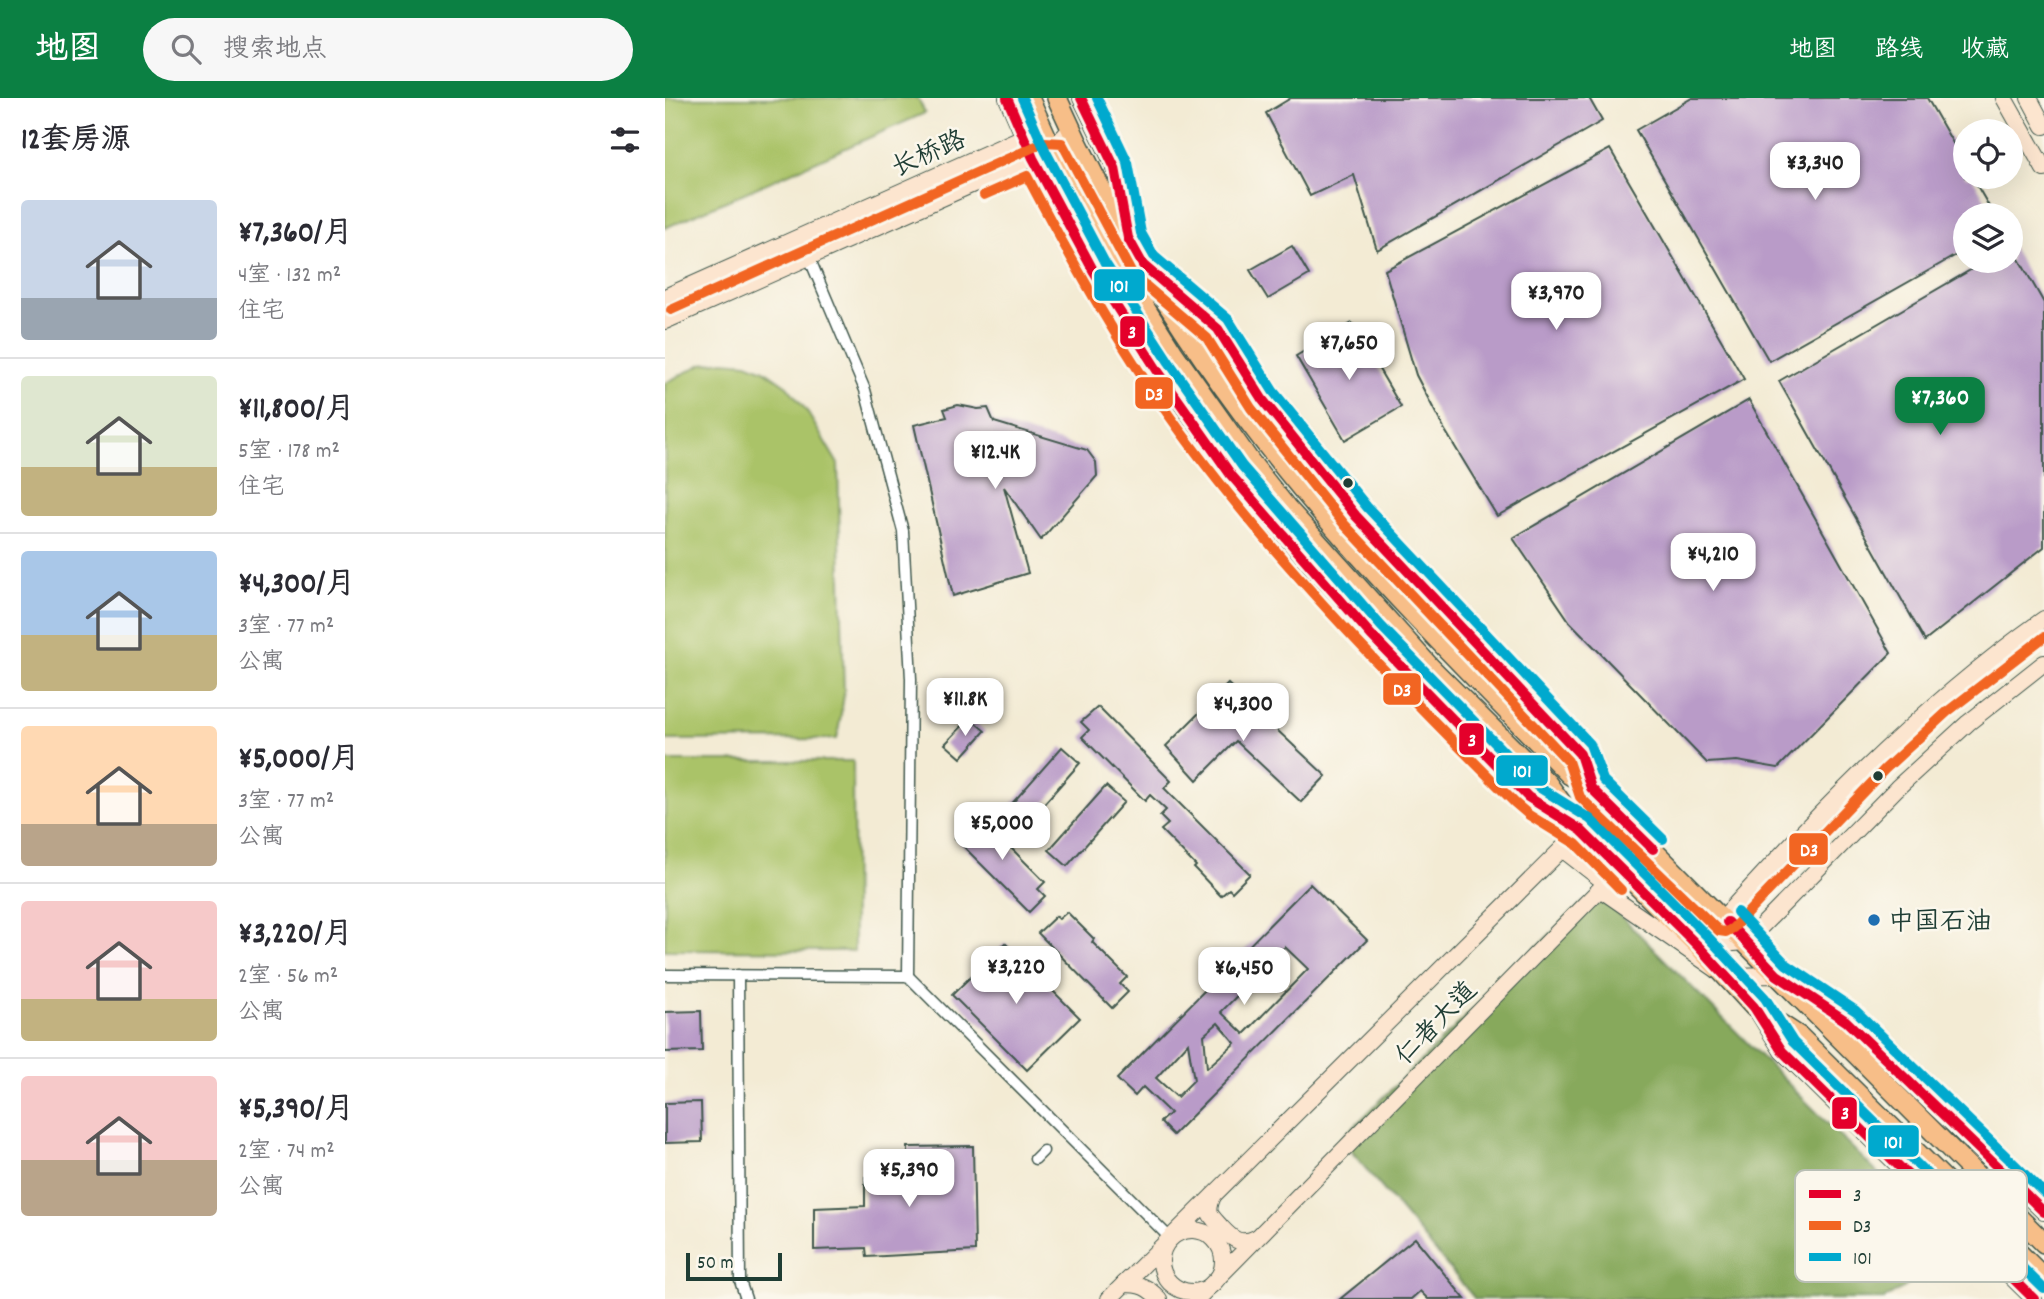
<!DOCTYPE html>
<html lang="zh">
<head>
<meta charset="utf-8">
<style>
	body { margin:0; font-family:Dekko,"LXGW WenKai TC",sans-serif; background:#f7f7f7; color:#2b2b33; height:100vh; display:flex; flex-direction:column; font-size:26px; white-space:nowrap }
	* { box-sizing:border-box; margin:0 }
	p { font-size:23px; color:#7c7c81 }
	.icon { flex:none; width:38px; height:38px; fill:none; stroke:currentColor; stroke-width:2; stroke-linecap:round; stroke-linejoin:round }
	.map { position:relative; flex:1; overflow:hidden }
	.details { display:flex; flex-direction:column; background:#fff; width:665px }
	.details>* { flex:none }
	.buttons { position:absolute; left:1288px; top:21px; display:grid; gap:14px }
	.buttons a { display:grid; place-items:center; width:70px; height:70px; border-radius:50%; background:#fff; box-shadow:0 7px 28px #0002; font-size:35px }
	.scale { position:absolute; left:21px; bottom:18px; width:96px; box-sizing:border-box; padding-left:7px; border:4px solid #1f3d34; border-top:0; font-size:19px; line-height:24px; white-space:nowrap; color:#1f3d34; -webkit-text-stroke:5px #fbf7ec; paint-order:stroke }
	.price { position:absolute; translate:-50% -60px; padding:0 16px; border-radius:14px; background:#fff; color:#222; font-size:23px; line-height:46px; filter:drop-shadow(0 2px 4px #0008) }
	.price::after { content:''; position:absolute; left:50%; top:42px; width:21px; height:16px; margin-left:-10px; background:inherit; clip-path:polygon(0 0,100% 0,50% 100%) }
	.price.selected { background:#0b8043; color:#fff }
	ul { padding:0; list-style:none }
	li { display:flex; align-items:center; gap:21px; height:175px; padding:0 21px }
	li+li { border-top:2px solid #e1e1e2 }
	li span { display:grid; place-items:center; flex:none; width:196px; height:140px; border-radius:7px; color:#555 }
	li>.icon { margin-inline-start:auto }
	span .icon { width:84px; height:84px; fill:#fffc; stroke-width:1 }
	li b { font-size:30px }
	h2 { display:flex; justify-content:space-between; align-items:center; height:84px; padding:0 21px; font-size:30px }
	header { display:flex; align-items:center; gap:42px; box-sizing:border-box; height:98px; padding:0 35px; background:#0b8043; color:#fff }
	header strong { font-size:33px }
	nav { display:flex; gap:38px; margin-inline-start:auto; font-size:24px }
	.search { width:490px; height:63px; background:#f7f7f7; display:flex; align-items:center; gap:18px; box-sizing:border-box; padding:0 24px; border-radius:38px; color:#7c7c81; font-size:26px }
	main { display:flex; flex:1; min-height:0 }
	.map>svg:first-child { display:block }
	.green { fill:#aac368; stroke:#64804e; stroke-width:2 }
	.forest { fill:#87a95c; stroke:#537348; stroke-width:2 }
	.building { fill:#b99bc8; fill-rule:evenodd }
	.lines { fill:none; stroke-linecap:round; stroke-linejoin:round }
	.street-casing { stroke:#3f574c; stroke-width:13 }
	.secondary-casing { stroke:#3f574c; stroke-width:18 }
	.highway-casing { stroke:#3f574c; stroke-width:22 }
	.street { stroke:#fff; stroke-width:10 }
	.secondary { stroke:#fce5cf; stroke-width:16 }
	.highway { stroke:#f7be88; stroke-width:19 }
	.bus-1-casing { stroke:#fbf7ec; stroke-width:16 }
	.bus-2-casing { stroke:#fbf7ec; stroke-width:16 }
	.bus-3-casing { stroke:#fbf7ec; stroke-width:16 }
	.bus-1 { stroke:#e4002b; stroke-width:10 }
	.bus-2 { stroke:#f26522; stroke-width:10 }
	.bus-3 { stroke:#00a9ce; stroke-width:10 }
	.bus-dot { fill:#1f3d34; stroke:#fbf7ec; stroke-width:2.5 }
	.poi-dot { fill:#1f6fb2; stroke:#fbf7ec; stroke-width:2.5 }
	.labels { text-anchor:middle; stroke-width:5; stroke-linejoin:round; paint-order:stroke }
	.street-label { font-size:26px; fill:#1f3d34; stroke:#fbf7ec }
	.poi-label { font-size:26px; fill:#1f3d34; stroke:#fbf7ec; text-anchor:start }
	.key { fill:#fbf7ec; stroke:#b9bfb5; stroke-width:2 }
	.key-label { font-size:19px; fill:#1f3d34 }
	.line-badge { stroke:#fbf7ec; stroke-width:2.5 }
	.badge-label { font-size:19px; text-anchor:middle; font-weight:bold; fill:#fff }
</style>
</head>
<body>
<header>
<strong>地图</strong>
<div class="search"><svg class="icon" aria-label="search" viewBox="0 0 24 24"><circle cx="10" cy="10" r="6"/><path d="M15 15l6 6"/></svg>搜索地点</div>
<nav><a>地图</a><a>路线</a><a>收藏</a></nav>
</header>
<main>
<section class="details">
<h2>12套房源<svg class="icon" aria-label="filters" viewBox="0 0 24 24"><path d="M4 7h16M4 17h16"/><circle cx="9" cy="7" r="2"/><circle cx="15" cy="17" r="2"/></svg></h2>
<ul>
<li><span style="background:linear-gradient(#c9d6e8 70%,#9aa5b1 0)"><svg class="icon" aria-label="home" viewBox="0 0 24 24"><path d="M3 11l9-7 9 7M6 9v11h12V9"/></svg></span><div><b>¥7,360/月</b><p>4室 · 132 m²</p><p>住宅</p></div></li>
<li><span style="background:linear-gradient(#dfe7d0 65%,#c2b280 0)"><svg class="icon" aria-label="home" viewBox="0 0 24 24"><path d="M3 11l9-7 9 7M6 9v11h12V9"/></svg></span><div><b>¥11,800/月</b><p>5室 · 178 m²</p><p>住宅</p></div></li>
<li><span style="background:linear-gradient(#a9c7e8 60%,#c2b280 0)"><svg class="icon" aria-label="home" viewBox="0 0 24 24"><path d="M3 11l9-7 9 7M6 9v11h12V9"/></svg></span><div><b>¥4,300/月</b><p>3室 · 77 m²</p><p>公寓</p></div></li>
<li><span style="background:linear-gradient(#ffd9b3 70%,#b9a48a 0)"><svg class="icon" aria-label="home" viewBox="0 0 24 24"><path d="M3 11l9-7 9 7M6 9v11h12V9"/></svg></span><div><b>¥5,000/月</b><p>3室 · 77 m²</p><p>公寓</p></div></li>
<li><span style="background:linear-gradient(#f6c9c9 70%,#c2b280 0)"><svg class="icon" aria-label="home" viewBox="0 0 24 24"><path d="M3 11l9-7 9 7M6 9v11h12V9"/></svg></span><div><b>¥3,220/月</b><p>2室 · 56 m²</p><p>公寓</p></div></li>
<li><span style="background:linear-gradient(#f6c9c9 60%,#b9a48a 0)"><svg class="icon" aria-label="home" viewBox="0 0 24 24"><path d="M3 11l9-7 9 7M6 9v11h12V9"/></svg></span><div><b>¥5,390/月</b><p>2室 · 74 m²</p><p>公寓</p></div></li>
</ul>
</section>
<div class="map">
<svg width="1379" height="1201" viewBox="0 0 1379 1201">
	<rect width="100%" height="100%" fill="#fbf7ec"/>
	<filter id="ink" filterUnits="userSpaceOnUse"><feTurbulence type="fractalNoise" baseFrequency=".0143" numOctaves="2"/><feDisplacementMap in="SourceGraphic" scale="14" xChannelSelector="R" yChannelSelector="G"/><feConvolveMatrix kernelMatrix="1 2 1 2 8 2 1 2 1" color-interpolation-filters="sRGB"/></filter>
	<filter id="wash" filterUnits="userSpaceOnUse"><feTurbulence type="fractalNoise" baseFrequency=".00686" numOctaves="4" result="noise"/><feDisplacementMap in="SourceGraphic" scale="28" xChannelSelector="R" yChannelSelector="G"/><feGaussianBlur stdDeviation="1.57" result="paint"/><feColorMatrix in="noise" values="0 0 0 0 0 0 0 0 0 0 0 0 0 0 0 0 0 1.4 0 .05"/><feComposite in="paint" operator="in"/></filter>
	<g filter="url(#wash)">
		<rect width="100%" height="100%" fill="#f3ebd4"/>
		<g class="green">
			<path d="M0,0H253L260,15L0,130Z"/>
			<path d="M59,263L82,265L99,272L122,288L141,312L173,366L179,597L172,641L0,642V285L37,266Z"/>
			<path d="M0,663H188L189,853L0,852Z"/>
		</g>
		<path class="forest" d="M918,804L944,806L1290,1153L1257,1179L1219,1201H810L676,1041Z"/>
		<g id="blocks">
			<g class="building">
				<path d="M626,0H924L937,23L712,152L689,77L645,98L601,15Z"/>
				<path d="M1027,0H1262L1300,66V79H1307L1329,117H1300V152L1104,263L971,32Z"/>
				<path d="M945,51L1079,281L832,418L778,329L751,277L720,172Z"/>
				<path d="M1346,147L1379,205V449L1260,543L1114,283L1321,163H1346Z"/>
				<path d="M627,148L644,177L603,201L585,172Z"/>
				<path d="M687,225L736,309L680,342L631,258Z"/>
				<path d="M1084,302L1226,555L1113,670L1072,663L1042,665L905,524L848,440Z"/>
				<path d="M293,307L313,311L323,310L329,324L422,352L431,364L432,378L376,442L339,389L363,475L288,498L249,327L282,319L279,311Z"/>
				<path d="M563,586L661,678L636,704L571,643L532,682L501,648Z"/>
				<path d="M433,609L506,683L499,690L585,776L567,794L564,791L556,798L529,770L531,768L496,732L503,726L495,718L501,712L485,697L480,703L417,639L424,632L416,624Z"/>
				<path d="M305,620L320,633L296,660L280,646Z"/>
				<path d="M397,649L415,665L361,726L343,710Z"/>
				<path d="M441,688L459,704L402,768L384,752Z"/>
				<path d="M319,718L347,746L344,748L380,784L373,791L380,798L364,814L290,740L308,722L311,726Z"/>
				<path d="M645,786L702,842L508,1037L495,1024L505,1015L478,989L470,998L452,981ZM620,849L643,871L579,936L556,914ZM553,925L570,945L542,970L539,937ZM523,945L529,982L512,999L491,980Z"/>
				<path d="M402,814L429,841L427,844L462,879L455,886L463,894L447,910L373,835L391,818L394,821Z"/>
				<path d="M340,845L415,920L362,972L287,897Z"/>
				<path d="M36,913L37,953L0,954V914Z"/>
				<path d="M36,1004L37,1044L0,1045V1005Z"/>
				<path d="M308,1048L310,1153L202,1159L201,1150L149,1152V1110L200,1108V1079L243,1077V1049Z"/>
				<path d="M750,1140L800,1201H763L755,1193L746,1201H675Z"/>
			</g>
		</g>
	</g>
	<g filter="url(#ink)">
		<use href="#blocks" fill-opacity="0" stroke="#3f574c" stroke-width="2"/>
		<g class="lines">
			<g class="street-casing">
				<g id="street">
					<path d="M135,138L200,292L238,433L246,581L243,878"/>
					<path d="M0,877L243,878L505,1140"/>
					<path d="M73,877L75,1183L81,1201"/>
					<path d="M370,1061L378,1053"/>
				</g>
			</g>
			<g class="secondary-casing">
				<g id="secondary">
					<path d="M342,0L368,60L428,172L492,272L566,377L706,537L863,699L916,732L444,1201"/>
					<path d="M416,0L450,70L461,131"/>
					<path d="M1339,0L1379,71"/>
					<path d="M1364,0L1379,28"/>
					<path d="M488,176L553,231L597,301L691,418L755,488L915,656L926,690"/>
					<path d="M0,199L365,36"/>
					<path d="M0,223L387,51L406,31"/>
					<path d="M897,751L951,793"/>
					<path d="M1033,848C1138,730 1249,613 1379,521"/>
					<path d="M1033,848L1081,844L1232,690L1303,625L1379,565"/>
					<path d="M1091,911L1117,953L1369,1201"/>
					<path d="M548,1098C546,1103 543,1109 545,1115C547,1120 553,1125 556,1129C567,1141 575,1148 591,1140"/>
					<circle cx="527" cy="1163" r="31"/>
					<path d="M459,1186C476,1186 483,1189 494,1201"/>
					<path d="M532,1201L935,791L1061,878L1112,877L1181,923L1379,1114"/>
				</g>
			</g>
			<g class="highway-casing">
				<g id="highway">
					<path d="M364,0L387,51L456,172L509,256L586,365L621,409L766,570L882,685L916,732L1033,848L1089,909L1135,939L1379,1180"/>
					<path d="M392,0C454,140 539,272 636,390C720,491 813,583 905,677L926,690L1379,1145"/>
					<path d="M923,739L950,713"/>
				</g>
			</g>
			<use href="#street" class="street"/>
			<use href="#secondary" class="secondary"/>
			<use href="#highway" class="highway"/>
			<g class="bus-1-casing">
				<g id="bus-1">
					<path d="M342,0L368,60L428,172L492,272L566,377L706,537L863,699L916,732L1033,848L1089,909L1117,953L1369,1201"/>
					<path d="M416,0L450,70L463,140L478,167L553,231L597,301L691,418L915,656L926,690L988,751"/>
					<path d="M1062,824L1112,877L1181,923L1379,1114"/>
				</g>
			</g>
			<g class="bus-2-casing">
				<g id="bus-2">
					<path d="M319,97L362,78C411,171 463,264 527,349C623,477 737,592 850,705L864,717L911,746L956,792"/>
					<path d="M6,212L380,44L397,45L467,176L542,240L586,310L680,427L903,663L915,699L1054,833L1061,834L1068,830L1220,671L1282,614L1379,539"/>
				</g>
			</g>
			<g class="bus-3-casing">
				<g id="bus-3">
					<path d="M357,0L381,54L440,165L504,264L577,368L716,528L872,688L925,721L1043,839L1100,900L1128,944L1379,1191"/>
					<path d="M432,0L463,65L476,135L489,158L563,221L608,293L702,409L925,646L938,682L998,741"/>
					<path d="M1072,814L1121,866L1191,913L1379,1095"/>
				</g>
			</g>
			<use href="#bus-1" class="bus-1"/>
			<use href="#bus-2" class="bus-2"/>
			<use href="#bus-3" class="bus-3"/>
		</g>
	</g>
	<g class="bus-dot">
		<circle cx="683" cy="385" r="6"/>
		<circle cx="1213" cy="678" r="6"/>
	</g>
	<circle class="poi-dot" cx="1209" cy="822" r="7"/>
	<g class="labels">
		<g class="street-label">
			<text transform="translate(263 54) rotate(-24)" y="9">长桥路</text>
			<text transform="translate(770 924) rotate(-46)" y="9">仁者大道</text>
		</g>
		<g class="poi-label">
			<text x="1223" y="831">中国石油</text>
		</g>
	</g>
	<rect x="1130" y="1072" width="232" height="112" rx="10" class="key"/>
	<rect x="1144" y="1092" width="32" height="8" fill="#e4002b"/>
	<rect x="1144" y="1123" width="32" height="9" fill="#f26522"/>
	<rect x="1144" y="1155" width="32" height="8" fill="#00a9ce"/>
	<g class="key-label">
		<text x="1188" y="1103">3</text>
		<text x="1188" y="1134">D3</text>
		<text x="1188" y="1166">101</text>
	</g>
	<g class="line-badge">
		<rect x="428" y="170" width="53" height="34" rx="7" fill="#00a9ce"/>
		<rect x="454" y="217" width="27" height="33" rx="7" fill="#e4002b"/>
		<rect x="469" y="278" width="40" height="34" rx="7" fill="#f26522"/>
		<rect x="717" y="574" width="40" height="34" rx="7" fill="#f26522"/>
		<rect x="793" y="624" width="27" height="34" rx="7" fill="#e4002b"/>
		<rect x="830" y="656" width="54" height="33" rx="7" fill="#00a9ce"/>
		<rect x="1123" y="734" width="41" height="34" rx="7" fill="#f26522"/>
		<rect x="1166" y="998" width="27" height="34" rx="7" fill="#e4002b"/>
		<rect x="1202" y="1026" width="53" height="34" rx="7" fill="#00a9ce"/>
	</g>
	<g class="badge-label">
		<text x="454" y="194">101</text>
		<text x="467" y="240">3</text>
		<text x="489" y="302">D3</text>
		<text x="737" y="598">D3</text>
		<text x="807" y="648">3</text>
		<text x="857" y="679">101</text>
		<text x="1144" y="758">D3</text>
		<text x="1180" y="1021">3</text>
		<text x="1228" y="1050">101</text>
	</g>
</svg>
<div class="buttons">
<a><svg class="icon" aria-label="locate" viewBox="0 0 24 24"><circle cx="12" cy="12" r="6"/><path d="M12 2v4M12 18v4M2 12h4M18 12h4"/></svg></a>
<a><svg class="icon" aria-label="layers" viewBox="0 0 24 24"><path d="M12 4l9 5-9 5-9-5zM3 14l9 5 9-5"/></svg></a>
</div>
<div class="scale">50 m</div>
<b class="price" style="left:1150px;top:104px">¥3,340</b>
<b class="price" style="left:891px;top:234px">¥3,970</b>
<b class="price" style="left:684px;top:284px">¥7,650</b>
<b class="price selected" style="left:1275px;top:339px">¥7,360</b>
<b class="price" style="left:330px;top:393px">¥12.4K</b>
<b class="price" style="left:1048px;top:495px">¥4,210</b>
<b class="price" style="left:300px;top:640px">¥11.8K</b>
<b class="price" style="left:578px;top:645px">¥4,300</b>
<b class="price" style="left:337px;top:764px">¥5,000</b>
<b class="price" style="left:351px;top:908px">¥3,220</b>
<b class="price" style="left:579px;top:909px">¥6,450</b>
<b class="price" style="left:244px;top:1111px">¥5,390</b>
</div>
</main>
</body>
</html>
